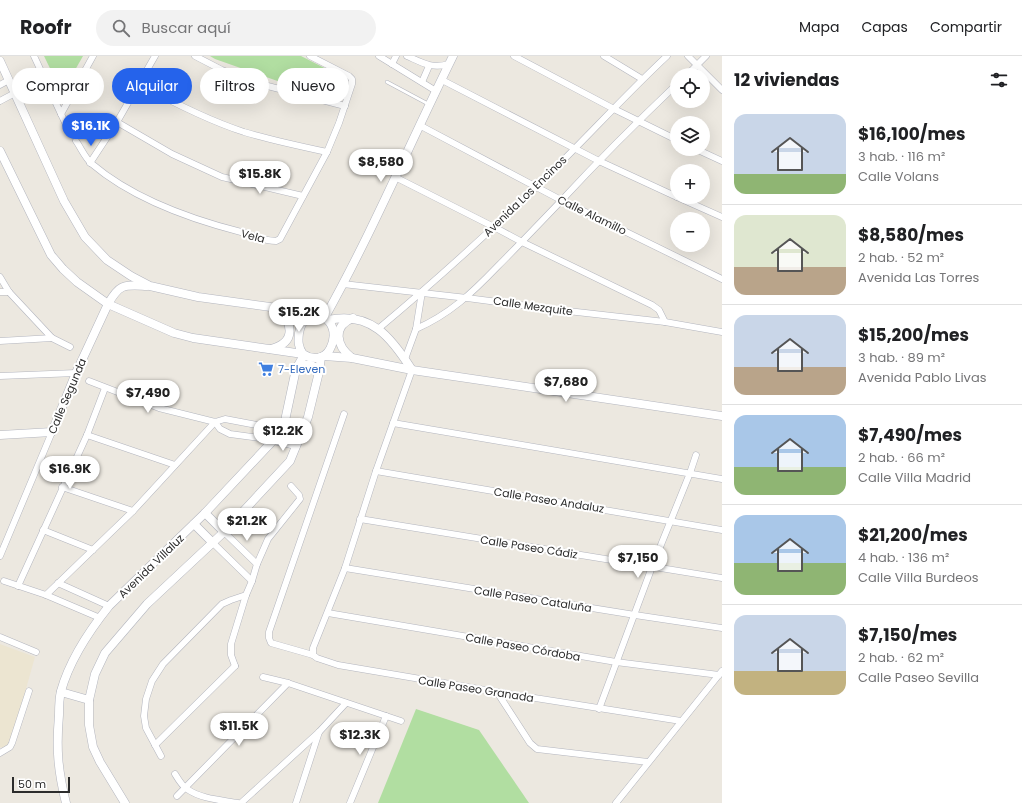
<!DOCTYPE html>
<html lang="es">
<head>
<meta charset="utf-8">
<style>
	body { margin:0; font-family:Poppins,sans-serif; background:#f2f2f2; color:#202124; height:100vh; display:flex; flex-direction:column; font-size:15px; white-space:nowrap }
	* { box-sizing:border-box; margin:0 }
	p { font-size:13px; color:#757577 }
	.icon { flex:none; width:22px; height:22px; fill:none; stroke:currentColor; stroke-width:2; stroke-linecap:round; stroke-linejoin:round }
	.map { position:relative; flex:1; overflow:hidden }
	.sheet { display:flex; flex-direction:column; background:#fff; width:300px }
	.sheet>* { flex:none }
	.top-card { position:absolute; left:12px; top:12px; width:380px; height:36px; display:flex; gap:8px }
	.fabs { position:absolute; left:670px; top:12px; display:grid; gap:8px }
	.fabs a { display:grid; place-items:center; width:40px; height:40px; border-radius:50%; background:#fff; box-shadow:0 4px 16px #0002; font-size:20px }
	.scale { position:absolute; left:12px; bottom:10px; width:58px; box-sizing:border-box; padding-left:4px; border:2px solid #2c2c2c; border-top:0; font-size:11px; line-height:14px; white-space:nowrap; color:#2c2c2c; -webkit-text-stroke:3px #fff; paint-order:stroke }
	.price { position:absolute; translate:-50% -34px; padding:0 9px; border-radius:14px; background:#fff; color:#222; font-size:13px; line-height:26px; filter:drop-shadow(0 1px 2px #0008) }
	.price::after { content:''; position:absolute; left:50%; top:24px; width:12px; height:9px; margin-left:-6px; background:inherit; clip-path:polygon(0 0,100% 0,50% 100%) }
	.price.current { background:#2563eb; color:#fff }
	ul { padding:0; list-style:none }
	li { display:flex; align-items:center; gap:12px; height:100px; padding:0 12px }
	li+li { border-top:1px solid #e0e0e0 }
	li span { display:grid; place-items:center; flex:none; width:112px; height:80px; border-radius:12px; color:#555 }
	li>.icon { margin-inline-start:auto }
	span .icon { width:48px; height:48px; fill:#fffc; stroke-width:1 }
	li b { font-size:17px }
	h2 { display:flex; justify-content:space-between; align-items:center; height:48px; padding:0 12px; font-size:17px }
	.chip { padding:0 14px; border-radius:18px; background:#fff; box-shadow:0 4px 16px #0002; font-size:14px; line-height:36px }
	.chip.current { background:#2563eb; color:#fff }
	header { display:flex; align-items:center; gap:24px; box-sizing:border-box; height:56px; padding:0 20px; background:#fff; border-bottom:1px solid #e0e0e0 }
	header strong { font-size:19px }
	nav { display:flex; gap:22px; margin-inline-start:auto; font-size:14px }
	.search { width:280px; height:36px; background:#f2f2f2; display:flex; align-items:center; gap:10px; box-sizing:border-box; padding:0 14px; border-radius:22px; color:#757577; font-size:15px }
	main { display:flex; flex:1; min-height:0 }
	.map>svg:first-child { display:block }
	.education { fill:#ece5d1 }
	.green { fill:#b1dea1 }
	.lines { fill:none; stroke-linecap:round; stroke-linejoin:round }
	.service-casing { stroke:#b3b5be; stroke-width:4 }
	.minor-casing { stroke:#b3b5be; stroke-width:7 }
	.tertiary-casing { stroke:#b3b5be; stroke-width:9 }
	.service { stroke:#fff; stroke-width:3 }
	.minor { stroke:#fff; stroke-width:6 }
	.tertiary { stroke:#fff; stroke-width:8 }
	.labels { text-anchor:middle; stroke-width:4; stroke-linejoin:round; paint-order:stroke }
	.street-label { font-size:11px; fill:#2c2c2c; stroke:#fff }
	.shop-label { font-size:11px; fill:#366cbe; stroke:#fff; text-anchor:start }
</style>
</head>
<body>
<header>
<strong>Roofr</strong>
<div class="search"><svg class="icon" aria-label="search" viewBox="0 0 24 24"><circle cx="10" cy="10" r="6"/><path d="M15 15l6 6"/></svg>Buscar aquí</div>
<nav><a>Mapa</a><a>Capas</a><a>Compartir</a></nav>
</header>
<main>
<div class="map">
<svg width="722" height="747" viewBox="0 0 722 747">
	<rect width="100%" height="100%" fill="#ece8e0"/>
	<path class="education" d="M0,588L35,601L9,693L0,691Z"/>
	<g class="green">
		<path d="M44,0H83L62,37Z"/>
		<path d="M210,0H301L344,22L337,41L289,29L215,3Z"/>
		<path d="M416,653L479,674L529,747H378Z"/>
	</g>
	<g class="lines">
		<g class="service-casing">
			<path id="service" d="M387,26L430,49"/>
		</g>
		<g class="minor-casing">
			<g id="minor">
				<path d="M34,0L61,58L93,0"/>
				<path d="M195,0L222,14L260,28L345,50"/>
				<path d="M379,0L436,35"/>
				<path d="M407,0C423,7 432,13 449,8"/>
				<path d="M514,0L614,53L677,84"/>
				<path d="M604,0L642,23"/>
				<path d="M688,0L722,34"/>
				<path d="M392,8L396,0"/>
				<path d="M687,19L706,0"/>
				<path d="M442,24L599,105L677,141"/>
				<path d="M422,26L429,10"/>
				<path d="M139,28C172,46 207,64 244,76C271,84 299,90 327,96"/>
				<path d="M0,29L9,24"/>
				<path d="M0,45L15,37"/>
				<path d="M61,58L70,77"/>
				<path d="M117,66L172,98L222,121L303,140"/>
				<path d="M421,70L561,144L722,223"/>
				<path d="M76,85C81,92 85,102 92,108C132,142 190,163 241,176C252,179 264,185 276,185L280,183L327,96L339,67L352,28V23L349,20L310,0"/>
				<path d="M696,93L722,105"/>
				<path d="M90,107L117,66L155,0"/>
				<path d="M395,121L494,171L522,186L652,249L659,254L665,266"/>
				<path d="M677,141L722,161"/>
				<path d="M0,221L9,236L52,282L70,291"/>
				<path d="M343,228L467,242L559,254L665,266L722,276"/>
				<path d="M0,236H9"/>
				<path d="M378,273C432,228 485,180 536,131C581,88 622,42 667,0"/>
				<path d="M416,273C450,258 472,237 497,211C519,189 540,167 561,145C598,105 637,66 677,28"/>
				<path d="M0,285L52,282"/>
				<path d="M405,303L416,273L422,236"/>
				<path d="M0,320L76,317"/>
				<path d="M89,325L159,352L215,366L225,363L283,374"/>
				<path d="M344,358L269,576V582L271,587L313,599L317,602L338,609L497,636L681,665"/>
				<path d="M215,366L220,373L230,378L274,384"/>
				<path d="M393,367L722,423"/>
				<path d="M87,379L175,409"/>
				<path d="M376,415L722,474"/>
				<path d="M62,431L133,455"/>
				<path d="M360,463L722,522"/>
				<path d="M43,474L93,494"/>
				<path d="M224,476L257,508"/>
				<path d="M213,487L252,525"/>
				<path d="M0,500L52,376"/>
				<path d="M345,512L635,559L722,572"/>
				<path d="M4,525L46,539L100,562"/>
				<path d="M58,527L109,550"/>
				<path d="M18,530L87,379L105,332"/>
				<path d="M46,539L133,455L215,366"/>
				<path d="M328,557L616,606L719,619"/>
				<path d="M0,581L36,596"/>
				<path d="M313,599V592L345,512L376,415L412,314"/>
				<path d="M235,610L231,599V588L246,539L252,525L257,508L268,483L300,443L299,439L291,430"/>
				<path d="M263,621L288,627L401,665"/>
				<path d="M497,636L530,687L537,693L648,706"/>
				<path d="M599,653L652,511L690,417L696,399"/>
				<path d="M155,689L235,610"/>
				<path d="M0,697L10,691L12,687L29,635"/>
				<path d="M161,700L146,672L144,660L146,643L152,625L163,608L222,548L231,544L246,539"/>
				<path d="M175,718C178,723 182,730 187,733C201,743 221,744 238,747"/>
				<path d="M177,740L288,627"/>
				<path d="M241,747L319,676L346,647"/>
				<path d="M296,747L319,676"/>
				<path d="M350,747L386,660"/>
				<path d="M616,747L722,615"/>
			</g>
		</g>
		<g class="tertiary-casing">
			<g id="tertiary">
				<path d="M0,5L64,145L85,181L107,204L131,220L150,230L198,241L292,254L315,259"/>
				<path d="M0,95L51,199L63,213L77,226L108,248L174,277L193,282L303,298C312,304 324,304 330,293C346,262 305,243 299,277C298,285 298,291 303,298"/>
				<path d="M325,261C372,177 410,87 453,0"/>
				<path d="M328,264C371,255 391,281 412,314"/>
				<path d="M271,293C297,286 293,266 276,252"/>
				<path d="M324,300L352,302L412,314L722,360"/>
				<path d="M352,302C336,290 332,270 353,262"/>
				<path d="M297,313C305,306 313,307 319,316"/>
				<path d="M283,374L300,378"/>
				<path d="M0,379L52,376L76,317L108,248C120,227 124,229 147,230"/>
				<path d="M274,384L296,389"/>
				<path d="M205,457L224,476"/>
				<path d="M194,468L213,487"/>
				<path d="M61,636L89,644"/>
				<path d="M66,747C58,715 56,693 59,659C59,651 59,643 61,635C70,603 89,575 109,550L205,457L283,374L296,313L304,299"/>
				<path d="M125,747L100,706L93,691L89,669V644L95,618L105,597L147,548L224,476L290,405L308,361L319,316L321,301"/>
			</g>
		</g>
		<use href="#service" class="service"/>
		<use href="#minor" class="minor"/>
		<use href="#tertiary" class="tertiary"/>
	</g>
	<defs>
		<g id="supermarket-bare" transform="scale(1.2)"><path d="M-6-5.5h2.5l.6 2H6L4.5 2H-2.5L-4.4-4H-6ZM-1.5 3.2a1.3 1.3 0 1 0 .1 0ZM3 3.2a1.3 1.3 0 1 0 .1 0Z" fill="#3f7fe0" stroke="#fff" stroke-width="2.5" paint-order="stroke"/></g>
	</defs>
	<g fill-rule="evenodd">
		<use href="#supermarket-bare" x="266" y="313"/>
	</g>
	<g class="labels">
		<g class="street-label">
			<text transform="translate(525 140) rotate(-44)" y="4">Avenida Los Encinos</text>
			<text transform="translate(592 159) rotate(26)" y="4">Calle Alamillo</text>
			<text transform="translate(253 180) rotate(15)" y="4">Vela</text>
			<text transform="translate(533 250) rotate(8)" y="4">Calle Mezquite</text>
			<text transform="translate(67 340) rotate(-67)" y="4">Calle Segunda</text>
			<text transform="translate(549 444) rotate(9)" y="4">Calle Paseo Andaluz</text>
			<text transform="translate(529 491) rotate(9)" y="4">Calle Paseo Cádiz</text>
			<text transform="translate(151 510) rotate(-44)" y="4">Avenida Villaluz</text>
			<text transform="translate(533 543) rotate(9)" y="4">Calle Paseo Cataluña</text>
			<text transform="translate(523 591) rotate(10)" y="4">Calle Paseo Córdoba</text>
			<text transform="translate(476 633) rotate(9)" y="4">Calle Paseo Granada</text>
		</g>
		<g class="shop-label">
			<text x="278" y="317">7-Eleven</text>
		</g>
	</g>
</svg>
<div class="fabs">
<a><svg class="icon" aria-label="locate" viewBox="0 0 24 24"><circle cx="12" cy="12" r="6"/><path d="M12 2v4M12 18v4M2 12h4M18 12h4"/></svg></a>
<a><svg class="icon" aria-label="layers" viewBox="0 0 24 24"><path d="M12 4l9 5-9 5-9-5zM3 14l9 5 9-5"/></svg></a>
<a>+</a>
<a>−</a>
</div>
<div class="scale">50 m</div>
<b class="price current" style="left:91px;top:91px">$16.1K</b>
<b class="price" style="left:381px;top:127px">$8,580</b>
<b class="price" style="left:260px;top:139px">$15.8K</b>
<b class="price" style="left:299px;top:277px">$15.2K</b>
<b class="price" style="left:566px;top:347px">$7,680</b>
<b class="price" style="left:148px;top:358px">$7,490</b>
<b class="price" style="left:283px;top:396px">$12.2K</b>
<b class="price" style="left:70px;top:434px">$16.9K</b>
<b class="price" style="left:247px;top:486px">$21.2K</b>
<b class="price" style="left:638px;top:523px">$7,150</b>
<b class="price" style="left:239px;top:691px">$11.5K</b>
<b class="price" style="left:360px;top:700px">$12.3K</b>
<div class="top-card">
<a class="chip">Comprar</a>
<a class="chip current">Alquilar</a>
<a class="chip">Filtros</a>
<a class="chip">Nuevo</a>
</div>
</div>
<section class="sheet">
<h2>12 viviendas<svg class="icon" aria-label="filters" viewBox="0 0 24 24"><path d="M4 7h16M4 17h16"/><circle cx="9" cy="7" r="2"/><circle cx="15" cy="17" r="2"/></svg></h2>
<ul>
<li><span style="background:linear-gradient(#c9d6e8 75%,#8fb573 0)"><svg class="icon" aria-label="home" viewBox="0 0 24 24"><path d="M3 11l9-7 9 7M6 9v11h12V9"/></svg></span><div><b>$16,100/mes</b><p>3 hab. · 116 m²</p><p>Calle Volans</p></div></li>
<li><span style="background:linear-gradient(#dfe7d0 65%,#b9a48a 0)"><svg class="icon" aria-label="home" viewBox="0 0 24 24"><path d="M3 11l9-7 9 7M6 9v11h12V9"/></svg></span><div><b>$8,580/mes</b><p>2 hab. · 52 m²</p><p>Avenida Las Torres</p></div></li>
<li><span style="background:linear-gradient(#c9d6e8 65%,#b9a48a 0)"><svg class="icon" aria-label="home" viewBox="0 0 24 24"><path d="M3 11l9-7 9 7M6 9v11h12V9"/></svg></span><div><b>$15,200/mes</b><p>3 hab. · 89 m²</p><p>Avenida Pablo Livas</p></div></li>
<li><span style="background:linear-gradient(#a9c7e8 65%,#8fb573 0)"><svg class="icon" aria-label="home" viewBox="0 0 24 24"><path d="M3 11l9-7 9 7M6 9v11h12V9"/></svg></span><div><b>$7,490/mes</b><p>2 hab. · 66 m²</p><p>Calle Villa Madrid</p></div></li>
<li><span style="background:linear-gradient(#a9c7e8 60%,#8fb573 0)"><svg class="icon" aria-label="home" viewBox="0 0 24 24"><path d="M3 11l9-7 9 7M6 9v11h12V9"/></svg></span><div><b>$21,200/mes</b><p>4 hab. · 136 m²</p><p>Calle Villa Burdeos</p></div></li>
<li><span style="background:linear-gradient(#c9d6e8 70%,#c2b280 0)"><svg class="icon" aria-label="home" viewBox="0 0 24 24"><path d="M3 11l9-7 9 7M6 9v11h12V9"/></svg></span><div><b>$7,150/mes</b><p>2 hab. · 62 m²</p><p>Calle Paseo Sevilla</p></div></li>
</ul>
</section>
</main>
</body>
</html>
